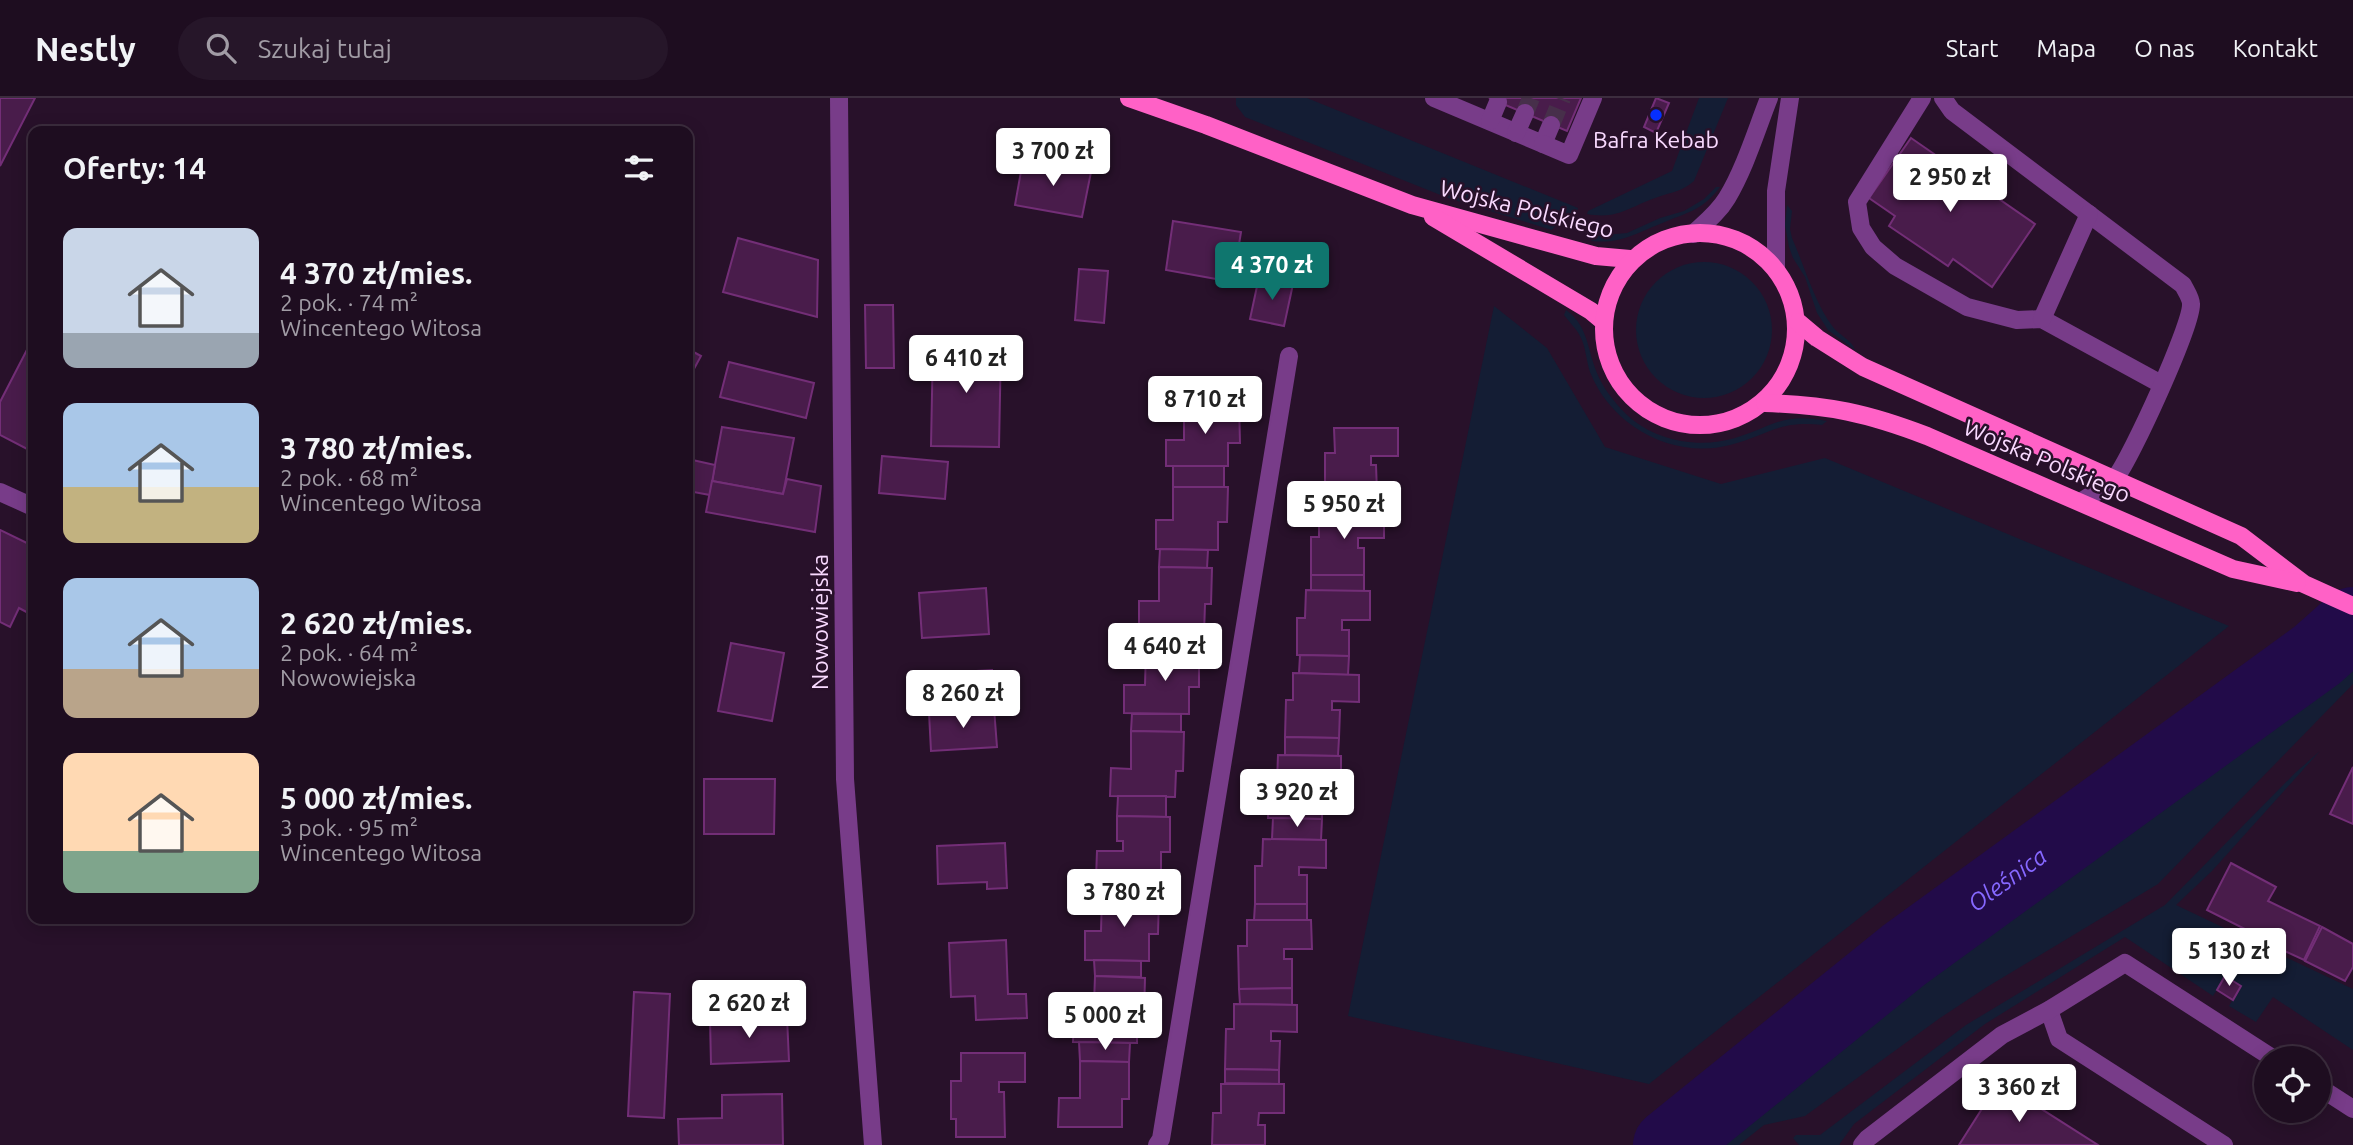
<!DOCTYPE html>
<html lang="pl">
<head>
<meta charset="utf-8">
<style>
	body { margin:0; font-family:Ubuntu,sans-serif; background:#261629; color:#f1f3f6; height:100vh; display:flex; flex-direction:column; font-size:26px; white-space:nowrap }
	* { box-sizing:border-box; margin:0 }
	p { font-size:23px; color:#a19ca5 }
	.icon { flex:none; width:38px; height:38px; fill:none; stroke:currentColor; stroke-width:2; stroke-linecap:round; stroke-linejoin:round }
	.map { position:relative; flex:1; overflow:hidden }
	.side { position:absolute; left:28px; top:28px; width:665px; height:798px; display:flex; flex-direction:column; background:#1e0d20; border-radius:14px; box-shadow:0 4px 18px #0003,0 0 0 2px #3c2d3e }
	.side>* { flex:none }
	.fabs { position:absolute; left:2254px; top:948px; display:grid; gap:14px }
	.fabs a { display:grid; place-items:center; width:77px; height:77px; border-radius:50%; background:#1e0d20; box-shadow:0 4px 18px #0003,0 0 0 2px #3c2d3e; font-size:35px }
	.price { position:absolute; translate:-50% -60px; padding:0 16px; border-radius:7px; background:#fff; color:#222; font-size:23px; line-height:46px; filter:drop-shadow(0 2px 4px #0008) }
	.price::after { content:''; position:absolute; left:50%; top:42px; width:21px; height:16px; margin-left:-10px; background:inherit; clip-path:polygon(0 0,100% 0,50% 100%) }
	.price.current { background:#0f766e; color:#fff }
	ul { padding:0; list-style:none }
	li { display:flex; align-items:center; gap:21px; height:175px; padding:0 35px }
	li span { display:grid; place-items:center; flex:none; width:196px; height:140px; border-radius:14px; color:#555 }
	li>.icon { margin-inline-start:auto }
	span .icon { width:84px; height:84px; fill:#fffc; stroke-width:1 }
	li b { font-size:30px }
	h2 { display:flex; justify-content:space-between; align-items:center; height:84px; padding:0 35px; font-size:30px }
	header { display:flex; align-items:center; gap:42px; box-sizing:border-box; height:98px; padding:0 35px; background:#1e0d20; border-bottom:2px solid #3c2d3e }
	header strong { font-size:33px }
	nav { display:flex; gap:38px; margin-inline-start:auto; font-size:24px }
	.search { width:490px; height:63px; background:#261629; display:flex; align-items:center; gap:18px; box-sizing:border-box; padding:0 24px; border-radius:38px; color:#a19ca5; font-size:26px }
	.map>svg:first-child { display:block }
	.green { fill:#141d34 }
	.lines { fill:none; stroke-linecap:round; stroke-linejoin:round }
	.river { stroke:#220b49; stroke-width:72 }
	.building { fill:#491c4b; stroke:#732e77; stroke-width:2 }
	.minor-tunnel { stroke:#472f4a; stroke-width:18; stroke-dasharray:18 9; stroke-linecap:butt }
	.minor { stroke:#783c89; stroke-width:18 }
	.major { stroke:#ff61c6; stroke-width:18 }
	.poi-dot { fill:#062fff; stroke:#28112a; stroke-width:2.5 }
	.labels { text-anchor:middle; stroke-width:5; stroke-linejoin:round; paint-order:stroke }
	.poi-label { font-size:23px; fill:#f9daff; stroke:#28112a }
	.street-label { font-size:23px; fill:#f9daff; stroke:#28112a }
	.water-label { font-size:24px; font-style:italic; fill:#8668ff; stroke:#28112a }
</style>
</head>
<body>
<header>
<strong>Nestly</strong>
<div class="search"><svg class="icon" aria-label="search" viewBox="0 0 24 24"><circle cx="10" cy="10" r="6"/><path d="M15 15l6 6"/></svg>Szukaj tutaj</div>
<nav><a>Start</a><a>Mapa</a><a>O nas</a><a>Kontakt</a></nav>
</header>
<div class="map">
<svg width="2353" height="1047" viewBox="0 0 2353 1047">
	<rect width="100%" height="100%" fill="#28112a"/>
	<g class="green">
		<path d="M1236,0H1307L1578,110L1577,113L1565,117L1552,132L1448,100L1245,19L1236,7Z"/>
		<path d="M1699,0H1728L1694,83C1683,93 1672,94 1658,99C1630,108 1619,122 1587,116L1588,113L1672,73Z"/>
		<path d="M1716,89H1720C1701,114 1687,114 1660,126C1634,136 1621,146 1591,143L1595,138L1627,135L1660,120L1684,113L1704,101Z"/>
		<path d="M1787,107L1792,113L1790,131L1792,140C1804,167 1815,206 1833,229C1840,238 1852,242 1855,252L1828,232L1817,215L1805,179L1793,160L1789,149L1785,127Z"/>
		<circle cx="1704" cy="232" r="68"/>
		<path d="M1494,208L1547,250L1605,349L1721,386L1825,360L2229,528L1649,986L1348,918Z"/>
		<path d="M1566,212C1586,226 1587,246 1594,267C1600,286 1612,302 1626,316C1654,343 1699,351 1735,340C1775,328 1782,314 1827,323L1822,327C1778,322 1769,337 1730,347C1673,362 1611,328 1590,274C1586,262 1586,249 1580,238C1576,230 1569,224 1564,217Z"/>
		<path d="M2335,559L2353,567V586L2158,786L1987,889L1940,920L1805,1018L1764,1027L1739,1047H1694L1919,871L2197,665Z"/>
		<path d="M2320,653L2212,773L2176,807L2353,891V952L2273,899L2256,924L2229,908L2241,888L2225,879L2213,898L2125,839L1985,926L1854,1026L1839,1047H1799L1793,1040L1796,1037H1820L1966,927L2165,807L2295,675Z"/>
	</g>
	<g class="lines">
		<path class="river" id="s1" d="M1669,1047L1904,857L2317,557L2353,525"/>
	</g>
	<g class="building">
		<path d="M0,0H35L0,68Z"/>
		<path d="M1489,0H1581L1567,33Z"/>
		<path d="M1656,0L1669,5L1656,35L1644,29Z"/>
		<path d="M1911,40L2035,126L1992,189L1953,161L1948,168L1889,128L1895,118L1869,100Z"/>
		<path d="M1023,62L1091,74L1082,119L1015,107Z"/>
		<path d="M1173,123L1241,134L1233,184L1166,172Z"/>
		<path d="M738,140L818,162L817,219L723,194Z"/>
		<path d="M1079,171L1108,173L1104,225L1075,222Z"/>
		<path d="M1259,179L1293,186L1284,228L1250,221Z"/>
		<path d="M865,207H893L894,270H866Z"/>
		<path d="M31,244L33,246V354L0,337V304Z"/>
		<path d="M933,245L1001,246L999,349L931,348Z"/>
		<path d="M688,251L701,258L688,282Z"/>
		<path d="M729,264L814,285L806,320L720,299Z"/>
		<rect x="1184" y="287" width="55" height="19"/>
		<path d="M1184,306H1239L1240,345H1228V368H1166V342H1184Z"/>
		<path d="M722,329L794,340L783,396L712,383Z"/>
		<path d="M1334,330H1398V358H1371V367H1376L1377,394L1325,395V355H1335Z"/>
		<path d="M882,358L948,364L945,401L879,395Z"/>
		<path d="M688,361L715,367L710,397L688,393Z"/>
		<rect x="1173" y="368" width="51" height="21"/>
		<path d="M787,381L821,388L815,434L706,414L712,383L783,396Z"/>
		<path d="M1173,389H1228L1227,424H1218V452L1156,451V422H1173Z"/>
		<path d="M1377,394V412H1325V395Z"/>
		<path d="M1319,412H1384V440H1358V450H1364V477H1311V439H1319Z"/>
		<path d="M0,432L33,448V514L32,517L19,510L10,529L0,524Z"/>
		<path d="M1160,451L1208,452L1207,470L1159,469Z"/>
		<path d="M1159,469L1212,470L1211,506H1205L1204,536L1139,534V503H1159Z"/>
		<rect x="1311" y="477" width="53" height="16"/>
		<path d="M986,490L989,536L922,540L919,495Z"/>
		<path d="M1306,492L1370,493V522H1342V532H1349V558L1297,557V520H1305Z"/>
		<path d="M1146,534L1196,536V553L1146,551Z"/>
		<path d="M731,545L784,555L772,623L718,613Z"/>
		<path d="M1146,551L1199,553V589H1189V616L1124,615V587H1145Z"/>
		<path d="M1300,557L1349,558L1348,577L1299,575Z"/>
		<path d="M992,572L994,610L929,615L926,576Z"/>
		<path d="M1293,575L1359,577V604L1332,603V612H1340L1339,640L1285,639L1286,602H1293Z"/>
		<path d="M994,610L997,649L931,653L929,615Z"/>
		<path d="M1132,616H1181V634L1131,633Z"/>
		<path d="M1131,633L1184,634L1183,673H1176L1175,699L1110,698L1111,670L1131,671Z"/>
		<path d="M1285,639L1339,640L1338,658L1285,657Z"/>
		<path d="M1278,657L1341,658V688L1322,687V721L1268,720L1269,684H1277Z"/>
		<path d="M2353,669V726L2330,716Z"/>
		<path d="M704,681H775L774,736H704Z"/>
		<path d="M1118,698H1166V719L1117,718Z"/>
		<path d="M1117,718L1170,719V754H1161V781H1096L1097,753H1123V743H1117Z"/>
		<path d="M1273,720L1322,721L1321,742L1272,741Z"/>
		<path d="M1263,741L1326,742V770L1299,769V777H1307V806H1255V768H1262Z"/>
		<path d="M1005,745L1007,790L987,791V784L938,786L937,748Z"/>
		<path d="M2231,765L2276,789L2268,803L2320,828L2304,862L2248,836L2249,833L2207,812Z"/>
		<path d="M1102,780L1153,781V798L1102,797Z"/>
		<path d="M1102,797L1159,798L1158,836H1149V863L1085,862V833H1101Z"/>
		<path d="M1255,806H1307V822H1254Z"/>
		<path d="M1247,822H1311L1312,851H1284V861H1292V890L1239,891L1238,848H1247Z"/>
		<path d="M2322,829L2353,846V869L2345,883L2305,863Z"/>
		<path d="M1006,842L1008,896H1026L1027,920L976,922L975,898L951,899L949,845Z"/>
		<path d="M1094,862L1141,863V879L1095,878Z"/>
		<path d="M1095,878L1145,880L1144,918H1137V945L1073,944L1074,916H1099V907L1094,906Z"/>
		<path d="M2225,878L2241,888L2233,902L2217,892Z"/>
		<path d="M1292,890V907L1240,906L1239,891Z"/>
		<path d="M634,894L670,896L664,1020L628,1018Z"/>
		<path d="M1234,906L1297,907V934L1271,933V943H1280L1279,972L1225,971L1226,931H1234Z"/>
		<path d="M787,919L789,963L711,966L710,921Z"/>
		<path d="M1079,944L1130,945L1129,964L1080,963Z"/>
		<path d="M961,955H1025V984H999V994H1004L1005,1039H956V1021H951V983H961Z"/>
		<path d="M1080,963L1129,964V1001H1122V1029H1058L1059,1000H1080Z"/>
		<path d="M1225,971L1279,972V986L1225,985Z"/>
		<path d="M1999,984L2098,1047H1959Z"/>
		<path d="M1221,986H1284V1015H1259L1258,1027H1265V1047H1212L1213,1015H1221Z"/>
		<path d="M782,996L783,1047H679L678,1021L722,1020V997Z"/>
	</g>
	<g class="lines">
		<g class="minor-tunnel">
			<path d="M1525,15L1531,0"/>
			<path d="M1551,27L1562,0"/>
		</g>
		<g class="minor">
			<path d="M839,0L845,681L873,1047"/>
			<path d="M1434,0L1543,46L1551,27"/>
			<path d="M1922,0L1857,104L1861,130L1873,149L1895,168L1967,209L2017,222L2042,221L2161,286"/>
			<path d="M1943,0L1952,13L2183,187C2186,193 2191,200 2191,206C2192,227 2131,360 2116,379C2107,389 2092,396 2081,404"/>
			<path d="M1490,23L1498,4"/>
			<path d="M1516,35L1525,15"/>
			<path d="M1543,46L1569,57L1593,0"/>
			<path d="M1693,136C1705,125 1718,115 1727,100C1745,70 1756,33 1769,0"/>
			<path d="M1776,172V93L1790,0"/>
			<path d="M2042,221L2089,116"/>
			<path d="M0,394L33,409"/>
			<path d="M2049,912L2059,941L2224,1047"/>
			<path d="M2319,989L2353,1011"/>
			<path d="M1157,1047L1161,1041L1289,258"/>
			<path d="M1862,1047L1867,1041L2002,937L2049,912L2125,865L2274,961"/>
		</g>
		<g class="major">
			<path d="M1129,0L1206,27L1412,107L1596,158L1630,161"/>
			<path d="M1433,119L1591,213L1603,223"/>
			<circle cx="1700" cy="231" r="96"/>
			<path d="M1798,224L1817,240L1863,269L2241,438L2304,486L2353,508"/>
			<path d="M1765,305C1829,307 1867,315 1927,338L2233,471L2297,485"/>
		</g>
	</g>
	<circle class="poi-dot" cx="1656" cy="17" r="7"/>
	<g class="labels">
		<g class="poi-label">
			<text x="1656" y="50">Bafra Kebab</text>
		</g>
		<g class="street-label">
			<text transform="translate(1527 111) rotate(14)" y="8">Wojska Polskiego</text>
			<text transform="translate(2047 363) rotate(23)" y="8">Wojska Polskiego</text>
			<text transform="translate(820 524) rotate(-90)" y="8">Nowowiejska</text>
		</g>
		<g class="water-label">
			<text dy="8" stroke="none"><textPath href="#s1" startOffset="430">Oleśnica</textPath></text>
		</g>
	</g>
</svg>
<div class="fabs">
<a><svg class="icon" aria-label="locate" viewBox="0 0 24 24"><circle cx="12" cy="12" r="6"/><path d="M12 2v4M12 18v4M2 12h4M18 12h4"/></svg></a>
</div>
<b class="price" style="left:1053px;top:90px">3 700 zł</b>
<b class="price" style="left:1950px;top:116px">2 950 zł</b>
<b class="price current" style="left:1272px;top:204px">4 370 zł</b>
<b class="price" style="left:966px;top:297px">6 410 zł</b>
<b class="price" style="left:1205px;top:338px">8 710 zł</b>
<b class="price" style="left:1344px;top:443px">5 950 zł</b>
<b class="price" style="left:1165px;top:585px">4 640 zł</b>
<b class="price" style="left:963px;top:632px">8 260 zł</b>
<b class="price" style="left:1297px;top:731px">3 920 zł</b>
<b class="price" style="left:1124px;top:831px">3 780 zł</b>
<b class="price" style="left:2229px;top:890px">5 130 zł</b>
<b class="price" style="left:749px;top:942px">2 620 zł</b>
<b class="price" style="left:1105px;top:954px">5 000 zł</b>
<b class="price" style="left:2019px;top:1026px">3 360 zł</b>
<section class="side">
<h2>Oferty: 14<svg class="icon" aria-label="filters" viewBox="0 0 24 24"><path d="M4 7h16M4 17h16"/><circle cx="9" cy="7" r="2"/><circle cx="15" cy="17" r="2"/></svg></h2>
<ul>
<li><span style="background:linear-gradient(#c9d6e8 75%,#9aa5b1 0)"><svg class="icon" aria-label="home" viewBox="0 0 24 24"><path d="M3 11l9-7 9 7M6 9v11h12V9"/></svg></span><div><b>4 370 zł/mies.</b><p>2 pok. · 74 m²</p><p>Wincentego Witosa</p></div></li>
<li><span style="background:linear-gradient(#a9c7e8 60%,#c2b280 0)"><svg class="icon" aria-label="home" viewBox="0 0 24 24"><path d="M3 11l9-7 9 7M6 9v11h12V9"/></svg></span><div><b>3 780 zł/mies.</b><p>2 pok. · 68 m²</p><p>Wincentego Witosa</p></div></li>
<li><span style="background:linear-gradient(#a9c7e8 65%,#b9a48a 0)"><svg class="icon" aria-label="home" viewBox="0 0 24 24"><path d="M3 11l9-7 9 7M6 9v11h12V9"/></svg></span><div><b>2 620 zł/mies.</b><p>2 pok. · 64 m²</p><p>Nowowiejska</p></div></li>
<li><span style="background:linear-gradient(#ffd9b3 70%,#7fa58c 0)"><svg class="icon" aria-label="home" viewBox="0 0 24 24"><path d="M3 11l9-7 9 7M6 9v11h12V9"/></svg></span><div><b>5 000 zł/mies.</b><p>3 pok. · 95 m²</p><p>Wincentego Witosa</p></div></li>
</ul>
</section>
</div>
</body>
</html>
